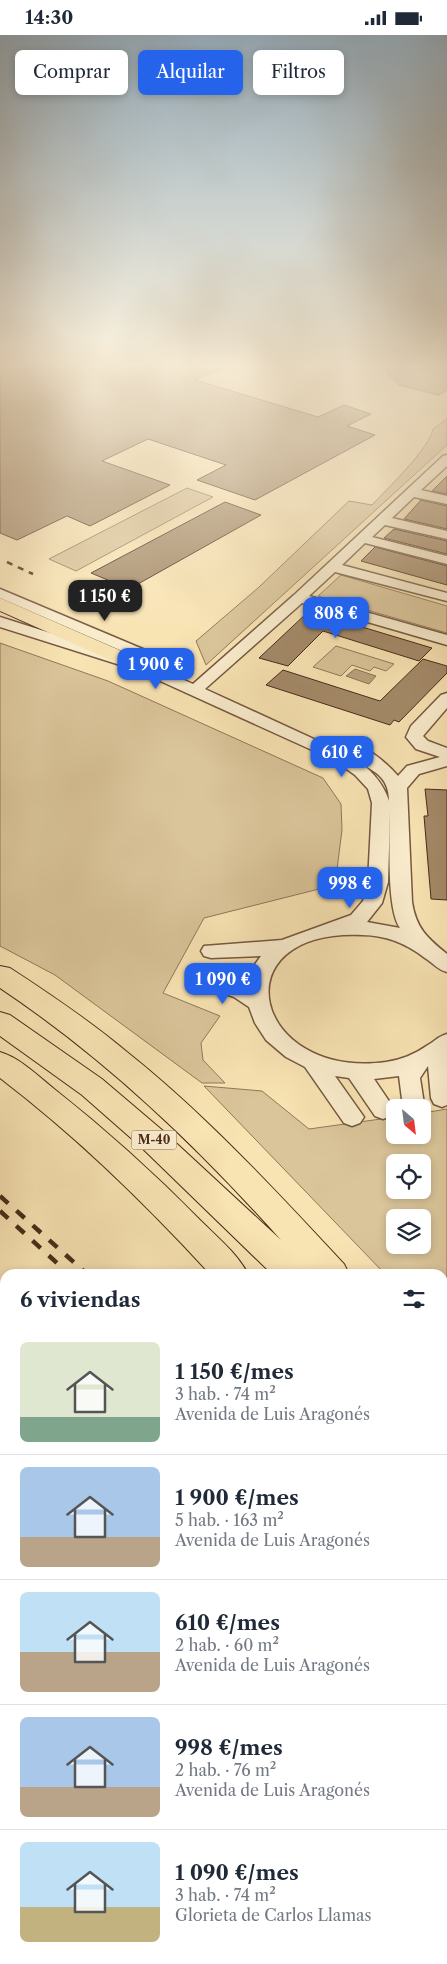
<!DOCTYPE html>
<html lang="es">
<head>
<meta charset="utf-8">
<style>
	body { margin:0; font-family:"Libre Caslon Text",serif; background:#f6f6f7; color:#1f2937; height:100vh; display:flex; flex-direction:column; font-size:19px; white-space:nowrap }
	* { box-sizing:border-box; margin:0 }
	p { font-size:16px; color:#747a83 }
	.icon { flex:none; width:28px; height:28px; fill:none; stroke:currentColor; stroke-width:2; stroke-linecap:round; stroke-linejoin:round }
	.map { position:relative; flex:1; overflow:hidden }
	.side { position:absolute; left:0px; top:1234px; width:448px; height:696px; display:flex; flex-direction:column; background:#fff; border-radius:15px 15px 0 0; box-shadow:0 2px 8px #0003 }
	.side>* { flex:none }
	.banner { position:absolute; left:15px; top:15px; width:418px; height:45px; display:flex; gap:10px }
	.needle { width:32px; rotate:152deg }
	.controls { position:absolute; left:386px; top:1064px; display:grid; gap:10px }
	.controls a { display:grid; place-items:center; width:45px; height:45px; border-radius:8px; background:#fff; box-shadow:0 2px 8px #0003; font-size:25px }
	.price { position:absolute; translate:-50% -42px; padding:0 11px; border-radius:10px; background:#2563eb; color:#fff; font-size:16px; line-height:32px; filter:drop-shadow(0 1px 2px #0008) }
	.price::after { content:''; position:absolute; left:50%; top:30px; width:15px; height:11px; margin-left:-8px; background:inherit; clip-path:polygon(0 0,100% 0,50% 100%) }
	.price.on { background:#222; color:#fff }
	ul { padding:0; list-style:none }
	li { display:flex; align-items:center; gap:15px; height:125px; padding:0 20px }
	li+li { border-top:1px solid #e0e1e3 }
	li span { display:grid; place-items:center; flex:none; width:140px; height:100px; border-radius:8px; color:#555 }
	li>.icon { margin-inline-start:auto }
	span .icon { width:60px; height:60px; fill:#fffc; stroke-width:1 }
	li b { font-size:21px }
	h2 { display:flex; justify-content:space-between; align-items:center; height:60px; padding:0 20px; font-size:21px }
	.tag { padding:0 18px; border-radius:8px; background:#fff; box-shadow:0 2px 8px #0003; font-size:18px; line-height:45px }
	.tag.on { background:#2563eb; color:#fff }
	.status { display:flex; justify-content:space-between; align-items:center; height:35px; padding:0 25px; background:#fff; direction:ltr }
	.status svg { height:14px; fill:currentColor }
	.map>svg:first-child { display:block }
	.green { fill:#dac499; stroke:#927759; fill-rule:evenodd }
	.water { fill:#bca47f; stroke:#8e7356 }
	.building { fill:#a48a69; stroke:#492a19 }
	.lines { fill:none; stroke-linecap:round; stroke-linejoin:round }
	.minor-casing { stroke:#755840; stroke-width:3 }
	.motorway-casing { stroke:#492a19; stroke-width:2 }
	.minor { fill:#faedce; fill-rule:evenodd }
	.motorway { fill:#f8e3b3; fill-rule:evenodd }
	.rail-far2 { stroke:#492a19; stroke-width:2.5; stroke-dasharray:6 6; stroke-linecap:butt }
	.rail-far1 { stroke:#492a19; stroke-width:4.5; stroke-dasharray:11 11; stroke-linecap:butt }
	.rail { stroke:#492a19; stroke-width:5.5; stroke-dasharray:14 14; stroke-linecap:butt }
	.labels { text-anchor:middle; stroke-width:5; stroke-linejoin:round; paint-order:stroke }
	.shield { fill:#faedce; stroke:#7e644f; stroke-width:1 }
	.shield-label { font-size:12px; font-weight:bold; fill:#492a19 }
</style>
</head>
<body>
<div class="status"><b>14:30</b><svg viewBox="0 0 49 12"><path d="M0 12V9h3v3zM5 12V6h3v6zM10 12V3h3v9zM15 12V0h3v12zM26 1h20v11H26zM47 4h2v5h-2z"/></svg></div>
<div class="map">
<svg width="447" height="1929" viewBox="0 0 447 1929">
	<rect width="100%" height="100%" fill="#f8e3b3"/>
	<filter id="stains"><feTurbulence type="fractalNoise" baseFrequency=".004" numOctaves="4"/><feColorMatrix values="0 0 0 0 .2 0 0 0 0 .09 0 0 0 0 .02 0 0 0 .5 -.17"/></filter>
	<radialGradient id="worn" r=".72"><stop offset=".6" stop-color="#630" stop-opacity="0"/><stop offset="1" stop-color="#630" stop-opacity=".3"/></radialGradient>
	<g class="green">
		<path d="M447,384V410L206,630L196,606L258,553L349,466L372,470C387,454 430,413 433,394Z"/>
		<path d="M187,453L213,462L76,536L49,524Z"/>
		<path d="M341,540L447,571V598L318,561Z"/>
		<path d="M0,608L108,646L323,743L341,769L342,795L335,850L204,883L163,958L220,981L201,1008L203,1025L225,1048H202L55,940L0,911Z"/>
		<path d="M336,611L394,629L386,636L374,632L370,636L352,630L341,641L313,632Z"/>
		<path d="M204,1051L262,1056L309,1094L395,1082V1100H422L423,1078L447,1074V1304L443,1299L442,1239H385ZM395,1128H422V1155H395ZM395,1182H422V1210H395Z"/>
		<path d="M0,1267L5,1273V1527L0,1518Z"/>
	</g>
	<path class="water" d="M355,634L376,641L369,649L346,641Z"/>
	<g class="building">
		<path d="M0,330H230L195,345L318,382L344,370L371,379L347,391L375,400L255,465L197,445L226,430L148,404L102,426L170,450L90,491L67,481L17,505L0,498Z"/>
		<path d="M447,331V355L438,360L399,350L386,337Z"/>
		<path d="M447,441V459L432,456Z"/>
		<path d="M421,465L447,471V494L404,484Z"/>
		<path d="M225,467L261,480L129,554L91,538Z"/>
		<path d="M394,494L447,506V519L384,503Z"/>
		<path d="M375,512L447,531V550L361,526Z"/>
		<path d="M309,576L432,613L419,626L323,596L288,631L259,623Z"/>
		<path d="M423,624L447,631V638L399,687L394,685L390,690L266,650L283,635L380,666Z"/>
		<path d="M425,754L447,755V865L431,864L424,781H428Z"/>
	</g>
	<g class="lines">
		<g class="minor-casing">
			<g id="minor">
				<path d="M447,420V431L421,455L447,461V469L414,462L392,483L447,496V504L385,490L372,502L447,521V529L365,508L342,530L447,558V566L335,537L309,561L447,600V610L302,568L205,654L353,722C370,734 383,747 389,766C389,730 356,735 339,711L342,707C358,703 388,729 398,741L407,731L440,722L416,714L406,702L411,691L441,660L447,658V673L423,701L428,706L447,713V731L419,739L407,753L412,867C416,893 427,903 447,919V937C438,935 433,928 425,923C407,909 386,900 362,900C217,894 253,1045 386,1027C401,1025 415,1019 428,1010C435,1006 439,1001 447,999V1070L442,1072L434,1069L431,1063L428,1031L420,1043L424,1069L422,1073L403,1072L399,1041L374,1044L395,1075L391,1081L383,1084L375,1081L349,1043L335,1041L364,1082L360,1088L352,1091L344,1088L305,1032L286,1022L266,1005L255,988L249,972L234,962L195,948L192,943L195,938L202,936L247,951L253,932L261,921L211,923L204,921L201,916L204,911L282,905L351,880L363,866L368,847L372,768L368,754L355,740L341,730L312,715L136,635L0,592V582L148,629L193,649L294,560L443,421ZM390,777C390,802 386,874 400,893L367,887L382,868L388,847Z"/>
				<path d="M0,554L157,620L159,623L151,628L145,626L0,563Z"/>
				<path d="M447,1440V1470L442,1472V1442Z"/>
				<path d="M0,1527L5,1529V1566L0,1564Z"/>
				<path d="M5,1632V1666L0,1668V1634Z"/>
				<path d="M447,1701V1737L442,1739V1703Z"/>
				<path d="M5,1757V1792L0,1794V1759Z"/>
				<path d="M207,1925H246L245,1929H205Z"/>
			</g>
		</g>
		<g class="motorway-casing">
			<g id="motorway">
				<path d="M0,563L149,628L152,632L149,636L142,638L135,636L0,576Z"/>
				<path d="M0,931L10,933C50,959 90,986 127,1017C206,1080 275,1155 344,1229L349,1239H272L140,1111L82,1060L0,1001V977L10,980L102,1044L162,1095L281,1205C196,1110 106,1024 0,953Z"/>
				<path d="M0,1017C20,1023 37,1040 53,1053C105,1094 154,1138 200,1185C216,1201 237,1218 248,1239H210C145,1168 76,1101 0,1043Z"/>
				<path d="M442,1372L447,1374V1411L442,1409Z"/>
				<path d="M442,1458L447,1460V1501L442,1499Z"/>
				<path d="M447,1528V1570L442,1572V1530Z"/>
				<path d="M447,1587V1631L442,1632V1589Z"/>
				<path d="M5,1880V1925H16L0,1929V1882Z"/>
				<path d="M53,1925H149L147,1929H51Z"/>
			</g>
		</g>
		<use href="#minor" class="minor"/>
		<use href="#motorway" class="motorway"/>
		<path class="rail-far2" d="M7,527L33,539"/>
		<g class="rail-far1">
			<path d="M0,1161L87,1239"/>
			<path d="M0,1176L69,1239"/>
		</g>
		<g class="rail">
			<path d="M442,1656L447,1662"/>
			<path d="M442,1685L447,1691"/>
		</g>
	</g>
	<linearGradient id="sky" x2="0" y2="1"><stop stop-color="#96aebe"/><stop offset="0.55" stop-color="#fcf2dd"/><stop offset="1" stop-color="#fcf2dd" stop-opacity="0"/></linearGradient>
	<rect width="447" height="600" fill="url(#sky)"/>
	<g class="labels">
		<rect class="shield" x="131.5" y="1095.5" width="45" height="19" rx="4"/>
		<g class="shield-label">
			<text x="154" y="1109">M-40</text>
		</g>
	</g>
	<rect width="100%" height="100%" filter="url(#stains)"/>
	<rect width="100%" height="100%" fill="url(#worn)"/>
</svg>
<div class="controls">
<a><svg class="needle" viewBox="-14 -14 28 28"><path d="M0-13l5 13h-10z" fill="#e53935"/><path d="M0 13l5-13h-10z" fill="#747a83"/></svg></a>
<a><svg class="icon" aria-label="locate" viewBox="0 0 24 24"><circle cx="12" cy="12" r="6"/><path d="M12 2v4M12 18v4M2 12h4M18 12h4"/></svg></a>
<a><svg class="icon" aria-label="layers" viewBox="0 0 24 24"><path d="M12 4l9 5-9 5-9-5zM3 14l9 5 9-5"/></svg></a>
</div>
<b class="price on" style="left:105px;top:587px">1 150 €</b>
<b class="price" style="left:336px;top:604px">808 €</b>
<b class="price" style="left:156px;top:655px">1 900 €</b>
<b class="price" style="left:342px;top:743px">610 €</b>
<b class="price" style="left:350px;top:874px">998 €</b>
<b class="price" style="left:223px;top:970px">1 090 €</b>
<div class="banner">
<a class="tag">Comprar</a>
<a class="tag on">Alquilar</a>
<a class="tag">Filtros</a>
</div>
<section class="side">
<h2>6 viviendas<svg class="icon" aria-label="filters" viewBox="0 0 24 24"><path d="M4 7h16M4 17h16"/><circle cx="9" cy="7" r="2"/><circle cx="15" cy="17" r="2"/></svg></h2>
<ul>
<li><span style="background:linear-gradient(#dfe7d0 75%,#7fa58c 0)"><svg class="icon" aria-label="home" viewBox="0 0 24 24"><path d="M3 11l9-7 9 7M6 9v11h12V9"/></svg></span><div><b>1 150 €/mes</b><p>3 hab. · 74 m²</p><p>Avenida de Luis Aragonés</p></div></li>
<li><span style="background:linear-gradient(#a9c7e8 70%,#b9a48a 0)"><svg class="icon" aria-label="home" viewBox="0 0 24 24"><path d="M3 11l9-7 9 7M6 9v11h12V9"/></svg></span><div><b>1 900 €/mes</b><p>5 hab. · 163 m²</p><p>Avenida de Luis Aragonés</p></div></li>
<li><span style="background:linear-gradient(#bfe0f5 60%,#b9a48a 0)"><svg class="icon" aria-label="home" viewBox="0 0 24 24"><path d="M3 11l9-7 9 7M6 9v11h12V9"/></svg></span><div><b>610 €/mes</b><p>2 hab. · 60 m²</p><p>Avenida de Luis Aragonés</p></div></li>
<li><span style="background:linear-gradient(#a9c7e8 70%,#b9a48a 0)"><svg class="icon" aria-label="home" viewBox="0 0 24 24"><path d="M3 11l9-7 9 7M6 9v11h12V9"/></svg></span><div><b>998 €/mes</b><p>2 hab. · 76 m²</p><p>Avenida de Luis Aragonés</p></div></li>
<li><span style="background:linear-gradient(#bfe0f5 65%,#c2b280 0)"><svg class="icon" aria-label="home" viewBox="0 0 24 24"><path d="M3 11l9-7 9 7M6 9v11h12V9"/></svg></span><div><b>1 090 €/mes</b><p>3 hab. · 74 m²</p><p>Glorieta de Carlos Llamas</p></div></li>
</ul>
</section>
</div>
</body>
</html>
